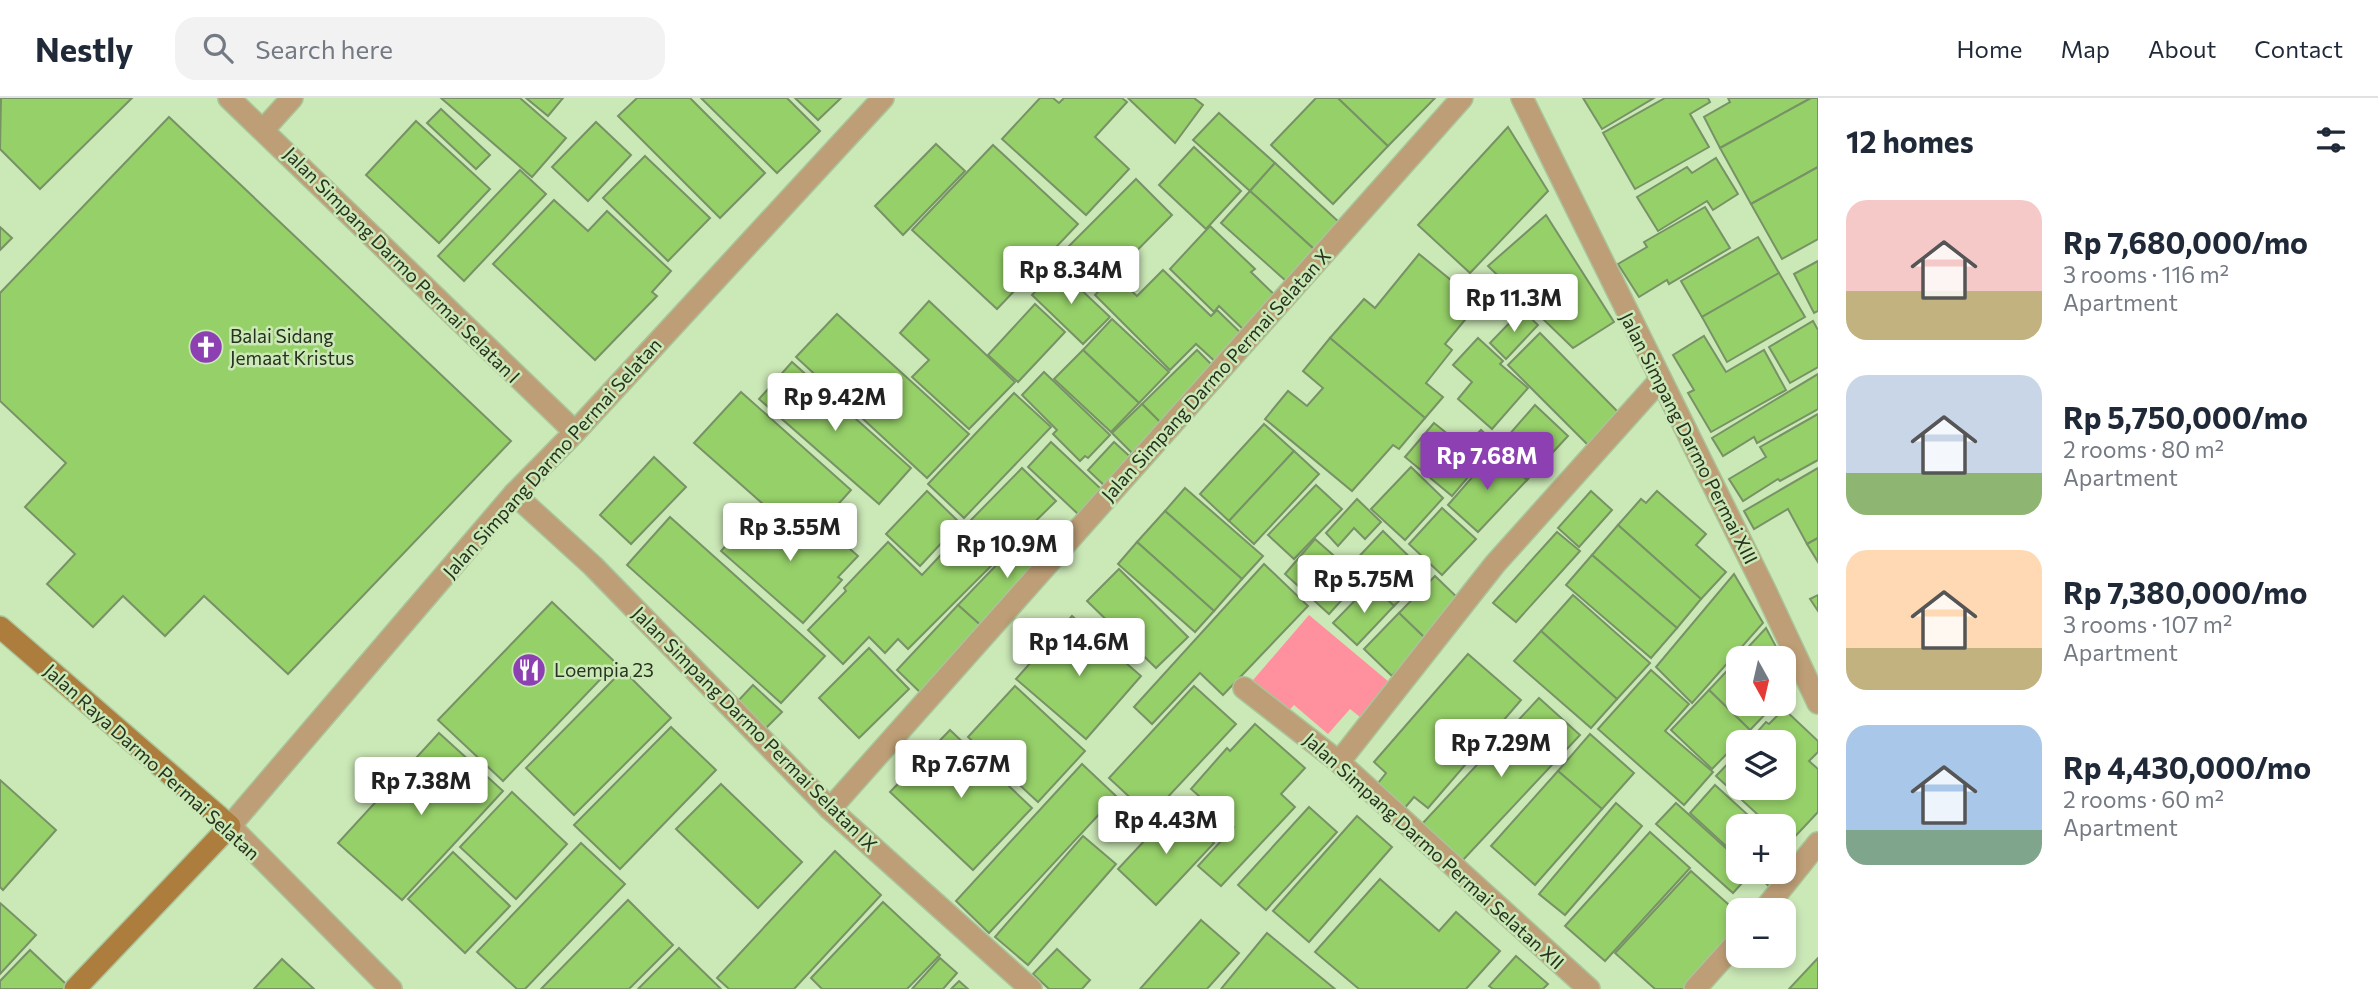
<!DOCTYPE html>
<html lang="en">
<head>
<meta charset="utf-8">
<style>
	body { margin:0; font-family:Commissioner,sans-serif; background:#f2f2f3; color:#1f2937; height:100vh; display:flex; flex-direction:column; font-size:26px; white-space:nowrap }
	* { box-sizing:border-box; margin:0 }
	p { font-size:23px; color:#747a83 }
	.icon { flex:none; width:38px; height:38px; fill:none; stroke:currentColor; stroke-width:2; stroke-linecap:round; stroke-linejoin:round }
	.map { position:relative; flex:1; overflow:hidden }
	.sheet { display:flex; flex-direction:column; background:#fff; width:560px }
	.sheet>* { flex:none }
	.needle { width:46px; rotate:172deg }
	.buttons { position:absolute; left:1726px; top:548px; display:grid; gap:14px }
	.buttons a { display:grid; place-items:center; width:70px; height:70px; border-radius:14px; background:#fff; box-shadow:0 4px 10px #0003; font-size:35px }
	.price { position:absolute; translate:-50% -60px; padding:0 16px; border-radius:7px; background:#fff; color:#222; font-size:23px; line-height:46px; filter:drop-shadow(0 2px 4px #0008) }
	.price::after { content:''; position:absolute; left:50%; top:42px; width:21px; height:16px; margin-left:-10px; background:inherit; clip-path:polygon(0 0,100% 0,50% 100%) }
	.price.selected { background:#8c40b1; color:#fff }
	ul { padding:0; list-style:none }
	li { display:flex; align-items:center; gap:21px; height:175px; padding:0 28px }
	li span { display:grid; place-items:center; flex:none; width:196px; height:140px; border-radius:21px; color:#555 }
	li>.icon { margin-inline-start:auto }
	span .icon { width:84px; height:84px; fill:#fffc; stroke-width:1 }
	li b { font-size:30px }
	h2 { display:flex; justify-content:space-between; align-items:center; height:84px; padding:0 28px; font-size:30px }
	header { display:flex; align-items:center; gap:42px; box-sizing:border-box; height:98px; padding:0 35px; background:#fff; border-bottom:2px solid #e0e1e3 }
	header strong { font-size:33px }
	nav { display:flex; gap:38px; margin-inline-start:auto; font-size:24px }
	.search { width:490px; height:63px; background:#f2f2f3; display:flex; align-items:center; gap:18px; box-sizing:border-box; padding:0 24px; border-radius:21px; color:#747a83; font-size:26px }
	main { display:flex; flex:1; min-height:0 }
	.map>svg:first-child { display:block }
	.grass { fill:#ff909d }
	.building { fill:#96d069; stroke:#779265; stroke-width:2 }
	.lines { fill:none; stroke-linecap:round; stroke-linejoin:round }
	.street-casing { stroke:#aac499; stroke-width:24 }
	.secondary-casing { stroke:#aac499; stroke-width:24 }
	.street { stroke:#bd9e76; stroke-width:21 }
	.secondary { stroke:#ac7d3d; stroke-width:21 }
	.labels { text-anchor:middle; stroke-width:5; stroke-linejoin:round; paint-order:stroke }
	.street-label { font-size:19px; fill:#27321f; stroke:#cbe8b7 }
	.poi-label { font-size:19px; fill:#27321f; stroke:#cbe8b7; text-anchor:start }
</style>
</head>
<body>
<header>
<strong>Nestly</strong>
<div class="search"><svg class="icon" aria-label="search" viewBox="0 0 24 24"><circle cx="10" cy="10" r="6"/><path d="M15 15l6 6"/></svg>Search here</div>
<nav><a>Home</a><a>Map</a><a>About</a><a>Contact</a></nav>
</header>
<main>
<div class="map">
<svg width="1818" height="891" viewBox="0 0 1818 891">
	<rect width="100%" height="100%" fill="#cbe8b7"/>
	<path class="grass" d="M1309,517L1395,589L1365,623L1350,611L1328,636L1294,607L1284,618L1248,588Z"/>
	<g class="building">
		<path d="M1,0H132L40,91L0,51Z"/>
		<path d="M441,0H520L566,40L532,79Z"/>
		<path d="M526,0H563L548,18Z"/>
		<path d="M637,0H690L765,75L720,120L618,18Z"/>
		<path d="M701,0H787L820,33L777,75Z"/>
		<path d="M795,0H841L818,22Z"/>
		<path d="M1040,0H1053L1059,5L1064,0H1122L1127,4L1095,39L1129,71L1086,117L1002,41Z"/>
		<path d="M1128,0H1194L1203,7L1175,45Z"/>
		<path d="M1316,0H1338L1388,48L1333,106L1271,47Z"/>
		<path d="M1338,0H1435L1388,48Z"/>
		<path d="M1583,0H1654L1602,31Z"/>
		<path d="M1665,0H1708L1710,4L1690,16L1709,49L1635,91L1603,35Z"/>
		<path d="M1728,0H1811L1720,50L1704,19L1730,4Z"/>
		<path d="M1811,0H1818V69L1751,106L1720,50Z"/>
		<path d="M441,11L490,57L476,71L427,25Z"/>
		<path d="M1219,15L1275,65L1250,93L1193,42Z"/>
		<path d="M169,19L511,343L288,576L204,498L165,538L123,498L93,529L47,486L75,456L25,409L66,365L0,303V195Z"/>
		<path d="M416,23L490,91L439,145L366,77Z"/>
		<path d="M596,24L631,57L588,103L552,69Z"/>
		<path d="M1508,29L1548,93L1470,175L1418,127Z"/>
		<path d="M936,46L965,73L903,137L875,108Z"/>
		<path d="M993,47L1078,126L997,211L912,132Z"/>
		<path d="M1194,49L1241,93L1206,131L1159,87Z"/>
		<path d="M645,58L710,120L668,163L603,100Z"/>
		<path d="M1716,60L1738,96L1713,112L1707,103L1658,133L1637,99L1687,69L1692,75Z"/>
		<path d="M1275,65L1340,125L1315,152L1250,93Z"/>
		<path d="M1818,69V141L1782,161L1751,106Z"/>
		<path d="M520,72L546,96L464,183L438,158Z"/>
		<path d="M1136,81L1172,117L1099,191L1062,155Z"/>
		<path d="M1250,93L1315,152L1286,183L1221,125Z"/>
		<path d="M554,102L588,133L607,113L671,173L652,194L657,198L595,262L493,166Z"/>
		<path d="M1705,109L1730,150L1669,186L1667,182L1639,199L1618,166L1647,149L1644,144Z"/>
		<path d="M1546,117L1614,224L1573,250L1488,168Z"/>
		<path d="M1210,128L1255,171L1251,174L1280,202L1248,236L1219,208L1214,214L1170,171Z"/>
		<path d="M0,129L12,140L0,152Z"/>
		<path d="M1758,139L1779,175L1702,219L1681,183Z"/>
		<path d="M1419,156L1479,205L1445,246L1452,252L1426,285L1443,299L1425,320L1330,240L1364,201L1375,210Z"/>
		<path d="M1818,163V213L1814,215L1794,176Z"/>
		<path d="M1058,170L1110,219L1083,246L1032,197Z"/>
		<path d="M1163,172L1211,218L1217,212L1247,241L1220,268L1196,246L1170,272L1095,197L1114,177L1137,198Z"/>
		<path d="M1779,175L1805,219L1727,264L1702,219Z"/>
		<path d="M929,203L1015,284L969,331L912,279L929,262L900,235Z"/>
		<path d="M1035,206L1065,234L1018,284L988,257Z"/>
		<path d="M1522,212L1538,227L1506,261L1490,245Z"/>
		<path d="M837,216L969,336L927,380L796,259Z"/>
		<path d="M1112,221L1169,274L1139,305L1083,252Z"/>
		<path d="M1813,223L1818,232V269L1790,285L1769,249Z"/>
		<path d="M1540,235L1621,317L1589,348L1508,267Z"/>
		<path d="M1704,238L1726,274L1764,252L1786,292L1711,334L1688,295L1694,292L1673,257Z"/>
		<path d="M1330,240L1425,320L1399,351L1393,347L1352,393L1265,321L1288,293L1307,308L1323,290L1303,273Z"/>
		<path d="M1478,240L1503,263L1500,266L1528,290L1492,331L1458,301L1472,284L1453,267Z"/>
		<path d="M1083,252L1139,305L1111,334L1054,281Z"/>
		<path d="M1197,252L1217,272L1162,326L1142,306Z"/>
		<path d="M792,264L911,370L879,406L759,301Z"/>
		<path d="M1044,274L1110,337L1088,360L1085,358L1080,363L1053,336L1057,332L1022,297Z"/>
		<path d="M1818,276V311L1757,345L1754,339L1723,358L1712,340Z"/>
		<path d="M741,294L851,392L805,443L694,345Z"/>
		<path d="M1014,295L1051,329L964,420L928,386Z"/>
		<path d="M1142,306L1162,326L1132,355L1112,335Z"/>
		<path d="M1535,307L1568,338L1527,382L1495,353Z"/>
		<path d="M1818,316V362L1780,383L1778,381L1743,403L1729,381L1766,359L1760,349Z"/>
		<path d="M1434,325L1464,349L1481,332L1495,345L1478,362L1481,364L1452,398L1405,359Z"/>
		<path d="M1264,326L1294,353L1229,423L1200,396Z"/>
		<path d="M1051,344L1101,391L1078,416L1028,369Z"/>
		<path d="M1114,344L1136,364L1110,393L1088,372Z"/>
		<path d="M1294,353L1319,376L1254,446L1229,423Z"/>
		<path d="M1495,353L1527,382L1478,434L1448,407Z"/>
		<path d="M654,359L686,389L631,446L600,417Z"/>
		<path d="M1411,369L1443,400L1405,442L1371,411Z"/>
		<path d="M1022,370L1056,403L1003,455L970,423Z"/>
		<path d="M1818,370V440L1807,446L1788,411L1754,431L1744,413Z"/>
		<path d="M1316,387L1342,411L1294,461L1268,437Z"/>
		<path d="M1185,390L1263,458L1242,481L1165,413Z"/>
		<path d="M927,393L960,425L920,468L886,436Z"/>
		<path d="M1591,393L1612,412L1579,449L1558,430Z"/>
		<path d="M1657,393L1706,436L1696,447L1726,474L1701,501L1618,427L1641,401L1646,405Z"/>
		<path d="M1357,401L1381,424L1365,441L1354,430L1338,448L1326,435Z"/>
		<path d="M1442,410L1476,441L1442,477L1409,446Z"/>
		<path d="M759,411L806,450L825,429L858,458L838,479L842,482L803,525L721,453Z"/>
		<path d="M1165,413L1242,481L1214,513L1137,444Z"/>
		<path d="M670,419L825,558L781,605L627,467Z"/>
		<path d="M1618,427L1701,501L1677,530L1592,457Z"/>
		<path d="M967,429L999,460L908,551L898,541L885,555L869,539L843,566L808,532L846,493L844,490L888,444L922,477Z"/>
		<path d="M1030,432L1057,455L986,532L958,507Z"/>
		<path d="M1383,433L1426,475L1394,508L1351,467Z"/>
		<path d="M1557,434L1580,453L1516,524L1493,505Z"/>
		<path d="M1818,440V464L1807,446Z"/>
		<path d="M1315,441L1340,463L1308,497L1285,476Z"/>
		<path d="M1137,444L1214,513L1195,534L1118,466Z"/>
		<path d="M1592,457L1677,530L1651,560L1566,487Z"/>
		<path d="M1340,463L1360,482L1329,516L1308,497Z"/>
		<path d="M1264,466L1308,508L1223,597L1200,575L1152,626L1134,609Z"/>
		<path d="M1119,471L1188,539L1156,570L1087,503Z"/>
		<path d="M1734,476L1763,525L1692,605L1656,569Z"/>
		<path d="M1435,478L1463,505L1427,542L1399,515Z"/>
		<path d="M1371,486L1394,508L1357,547L1333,525Z"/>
		<path d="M1573,497L1650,565L1617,601L1541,533Z"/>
		<path d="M1818,497V513L1810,501Z"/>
		<path d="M552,504L616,565L503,683L438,622Z"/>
		<path d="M958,507L986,532L925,599L897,572Z"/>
		<path d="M1399,515L1427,542L1392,578L1364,551Z"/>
		<path d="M1072,518L1141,578L1086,641L1016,581Z"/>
		<path d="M1766,530L1782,560H1738Z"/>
		<path d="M1541,533L1617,601L1591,630L1514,563Z"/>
		<path d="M869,550L909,591L859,640L819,600Z"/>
		<path d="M1468,556L1521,602L1428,710L1414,699L1403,712L1375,689L1386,675L1374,664Z"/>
		<path d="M1738,561V606H1775L1750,632L1709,592Z"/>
		<path d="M1783,563L1794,584L1783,596Z"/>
		<path d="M623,572L671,620L574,717L526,670Z"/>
		<path d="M1651,572L1689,606L1665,633L1713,674L1684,707L1598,631Z"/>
		<path d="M753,587L782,614L765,631L737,604Z"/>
		<path d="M1015,588L1085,653L1038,704L968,639Z"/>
		<path d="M1194,588L1236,626L1150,718L1109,680Z"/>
		<path d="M1709,592L1750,632L1712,671L1671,632Z"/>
		<path d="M1539,600L1580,637L1462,763L1422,726Z"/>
		<path d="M1784,611L1818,643V654L1809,663L1818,671V714L1788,746L1783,741V728H1770L1716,678L1738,655V690H1783V644H1748L1766,624L1769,626Z"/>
		<path d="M1255,626L1305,670L1281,696L1295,709L1221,788L1198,768L1234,729L1191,691L1227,650L1230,653Z"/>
		<path d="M671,629L716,672L620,771L574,727Z"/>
		<path d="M950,632L1032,710L973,772L890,694Z"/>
		<path d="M439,635L503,693L402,802L338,745Z"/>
		<path d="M1590,636L1634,675L1602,711L1558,673Z"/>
		<path d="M1082,666L1116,698L989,835L956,803Z"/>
		<path d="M1558,673L1602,711L1535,787L1491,748Z"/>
		<path d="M0,682L56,732L3,792L0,789Z"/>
		<path d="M721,686L802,764L758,810L676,731Z"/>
		<path d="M1715,687L1760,728H1738V759L1690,715Z"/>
		<path d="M512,694L567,746L516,801L460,749Z"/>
		<path d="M1616,705L1642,728L1565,817L1539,796Z"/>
		<path d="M1676,705L1738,761V774H1752L1733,795L1656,726Z"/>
		<path d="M1176,709L1214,745L1156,807L1118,771Z"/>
		<path d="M1309,709L1337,734L1266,812L1238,787Z"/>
		<path d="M1357,718L1392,749L1309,844L1273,813Z"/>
		<path d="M1650,734L1690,770L1605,863L1565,828Z"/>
		<path d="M1083,738L1116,766L1028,867L995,839Z"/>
		<path d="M581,745L625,786L525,891H517L477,854Z"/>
		<path d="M1783,749L1796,760L1770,789L1753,774H1783Z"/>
		<path d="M835,753L881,797L794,891H729L717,880Z"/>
		<path d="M453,754L510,808L465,855L408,801Z"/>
		<path d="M1691,773L1738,815V837L1688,891H1655L1615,855Z"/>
		<path d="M1380,781L1439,833L1456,814L1500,853L1466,891H1359L1315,854Z"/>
		<path d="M628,802L673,847L629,891H541Z"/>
		<path d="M883,804L940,857L907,891H822L811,880Z"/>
		<path d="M0,805L36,837L0,876Z"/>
		<path d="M1201,822L1239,855L1207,891H1140Z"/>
		<path d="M1267,835L1335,891H1221Z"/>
		<path d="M679,850L721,891H638Z"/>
		<path d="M1057,851L1090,882L1082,891H1049L1033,876Z"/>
		<path d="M30,852L68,888L66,891H0V883Z"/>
		<path d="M1516,858L1548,886L1543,891H1493L1489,888Z"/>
		<path d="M940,860L957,875L943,891H912Z"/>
		<path d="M1818,860V891H1789Z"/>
		<path d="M282,861L314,891H254Z"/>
		<path d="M959,883L968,891H951Z"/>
	</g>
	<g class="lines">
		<g class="street-casing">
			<g id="street">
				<path d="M229,0L575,334"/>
				<path d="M1522,0L1765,492L1818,605"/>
				<path d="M264,31L292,0"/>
				<path d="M514,396L593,468L830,711L1031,891"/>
				<path d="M1244,590L1339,664L1589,891"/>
				<path d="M1339,664L1495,466L1660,282"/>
				<path d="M830,711L1462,0"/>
				<path d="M1764,812L1818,745"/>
				<path d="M391,891L230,728L514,396L575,334L883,0"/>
				<path d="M1695,891L1738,843"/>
			</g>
		</g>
		<g class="secondary-casing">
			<path id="secondary" d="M0,529L230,728L75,891"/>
		</g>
		<use href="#street" class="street"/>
		<use href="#secondary" class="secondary"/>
	</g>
	<defs>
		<g id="church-disc" transform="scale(1.75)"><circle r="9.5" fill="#8c40b1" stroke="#cbe8b7"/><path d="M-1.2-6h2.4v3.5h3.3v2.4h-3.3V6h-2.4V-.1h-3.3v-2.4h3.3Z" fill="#fff"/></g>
		<g id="restaurant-disc" transform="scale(1.75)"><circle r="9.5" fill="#8c40b1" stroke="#cbe8b7"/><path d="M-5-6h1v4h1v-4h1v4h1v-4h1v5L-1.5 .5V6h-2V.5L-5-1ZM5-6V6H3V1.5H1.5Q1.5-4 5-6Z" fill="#fff"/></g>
	</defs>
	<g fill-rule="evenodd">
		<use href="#church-disc" x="206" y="249"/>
		<use href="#restaurant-disc" x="529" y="572"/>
	</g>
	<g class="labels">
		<g class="street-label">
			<text transform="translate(402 167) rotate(45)" y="7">Jalan Simpang Darmo Permai Selatan I</text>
			<text transform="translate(1216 277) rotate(-48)" y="7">Jalan Simpang Darmo Permai Selatan X</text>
			<text transform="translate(1689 340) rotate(63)" y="7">Jalan Simpang Darmo Permai XIII</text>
			<text transform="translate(552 360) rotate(-48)" y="7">Jalan Simpang Darmo Permai Selatan</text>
			<text transform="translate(755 631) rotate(45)" y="7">Jalan Simpang Darmo Permai Selatan IX</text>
			<text transform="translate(152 664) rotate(42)" y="7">Jalan Raya Darmo Permai Selatan</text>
			<text transform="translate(1434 753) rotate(42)" y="7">Jalan Simpang Darmo Permai Selatan XII</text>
		</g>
		<g class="poi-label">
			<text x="230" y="245">Balai Sidang<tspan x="230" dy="22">Jemaat Kristus</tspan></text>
			<text x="554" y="579">Loempia 23</text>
		</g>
	</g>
</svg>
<div class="buttons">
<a><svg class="needle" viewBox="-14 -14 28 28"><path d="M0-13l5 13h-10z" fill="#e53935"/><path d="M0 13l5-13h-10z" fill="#747a83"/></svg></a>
<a><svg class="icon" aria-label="layers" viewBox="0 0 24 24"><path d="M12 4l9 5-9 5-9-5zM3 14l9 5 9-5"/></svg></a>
<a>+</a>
<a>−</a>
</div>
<b class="price" style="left:1071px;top:208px">Rp 8.34M</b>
<b class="price" style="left:1514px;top:236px">Rp 11.3M</b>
<b class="price" style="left:835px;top:335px">Rp 9.42M</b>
<b class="price selected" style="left:1487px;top:394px">Rp 7.68M</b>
<b class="price" style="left:790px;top:465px">Rp 3.55M</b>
<b class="price" style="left:1007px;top:482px">Rp 10.9M</b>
<b class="price" style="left:1364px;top:517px">Rp 5.75M</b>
<b class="price" style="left:1079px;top:580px">Rp 14.6M</b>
<b class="price" style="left:1501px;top:681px">Rp 7.29M</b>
<b class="price" style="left:961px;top:702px">Rp 7.67M</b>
<b class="price" style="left:421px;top:719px">Rp 7.38M</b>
<b class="price" style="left:1166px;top:758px">Rp 4.43M</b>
</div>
<section class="sheet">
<h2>12 homes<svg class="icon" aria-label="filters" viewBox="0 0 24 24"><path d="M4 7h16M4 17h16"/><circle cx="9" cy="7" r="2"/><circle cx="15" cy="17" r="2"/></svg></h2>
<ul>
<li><span style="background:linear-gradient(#f6c9c9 65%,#c2b280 0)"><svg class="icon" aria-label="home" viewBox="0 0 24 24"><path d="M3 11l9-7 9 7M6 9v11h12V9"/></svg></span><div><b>Rp 7,680,000/mo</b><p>3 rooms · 116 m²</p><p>Apartment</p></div></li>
<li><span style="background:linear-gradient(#c9d6e8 70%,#8fb573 0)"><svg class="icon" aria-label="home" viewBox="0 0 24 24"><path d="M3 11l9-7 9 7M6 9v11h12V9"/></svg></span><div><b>Rp 5,750,000/mo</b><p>2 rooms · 80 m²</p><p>Apartment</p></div></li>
<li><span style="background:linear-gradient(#ffd9b3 70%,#c2b280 0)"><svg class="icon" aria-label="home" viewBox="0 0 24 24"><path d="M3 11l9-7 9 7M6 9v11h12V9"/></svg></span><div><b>Rp 7,380,000/mo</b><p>3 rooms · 107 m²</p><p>Apartment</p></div></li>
<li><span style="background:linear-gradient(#a9c7e8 75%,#7fa58c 0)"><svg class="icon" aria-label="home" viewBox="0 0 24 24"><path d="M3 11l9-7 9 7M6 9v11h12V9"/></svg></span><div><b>Rp 4,430,000/mo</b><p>2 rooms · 60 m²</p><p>Apartment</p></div></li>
</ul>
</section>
</main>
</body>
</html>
